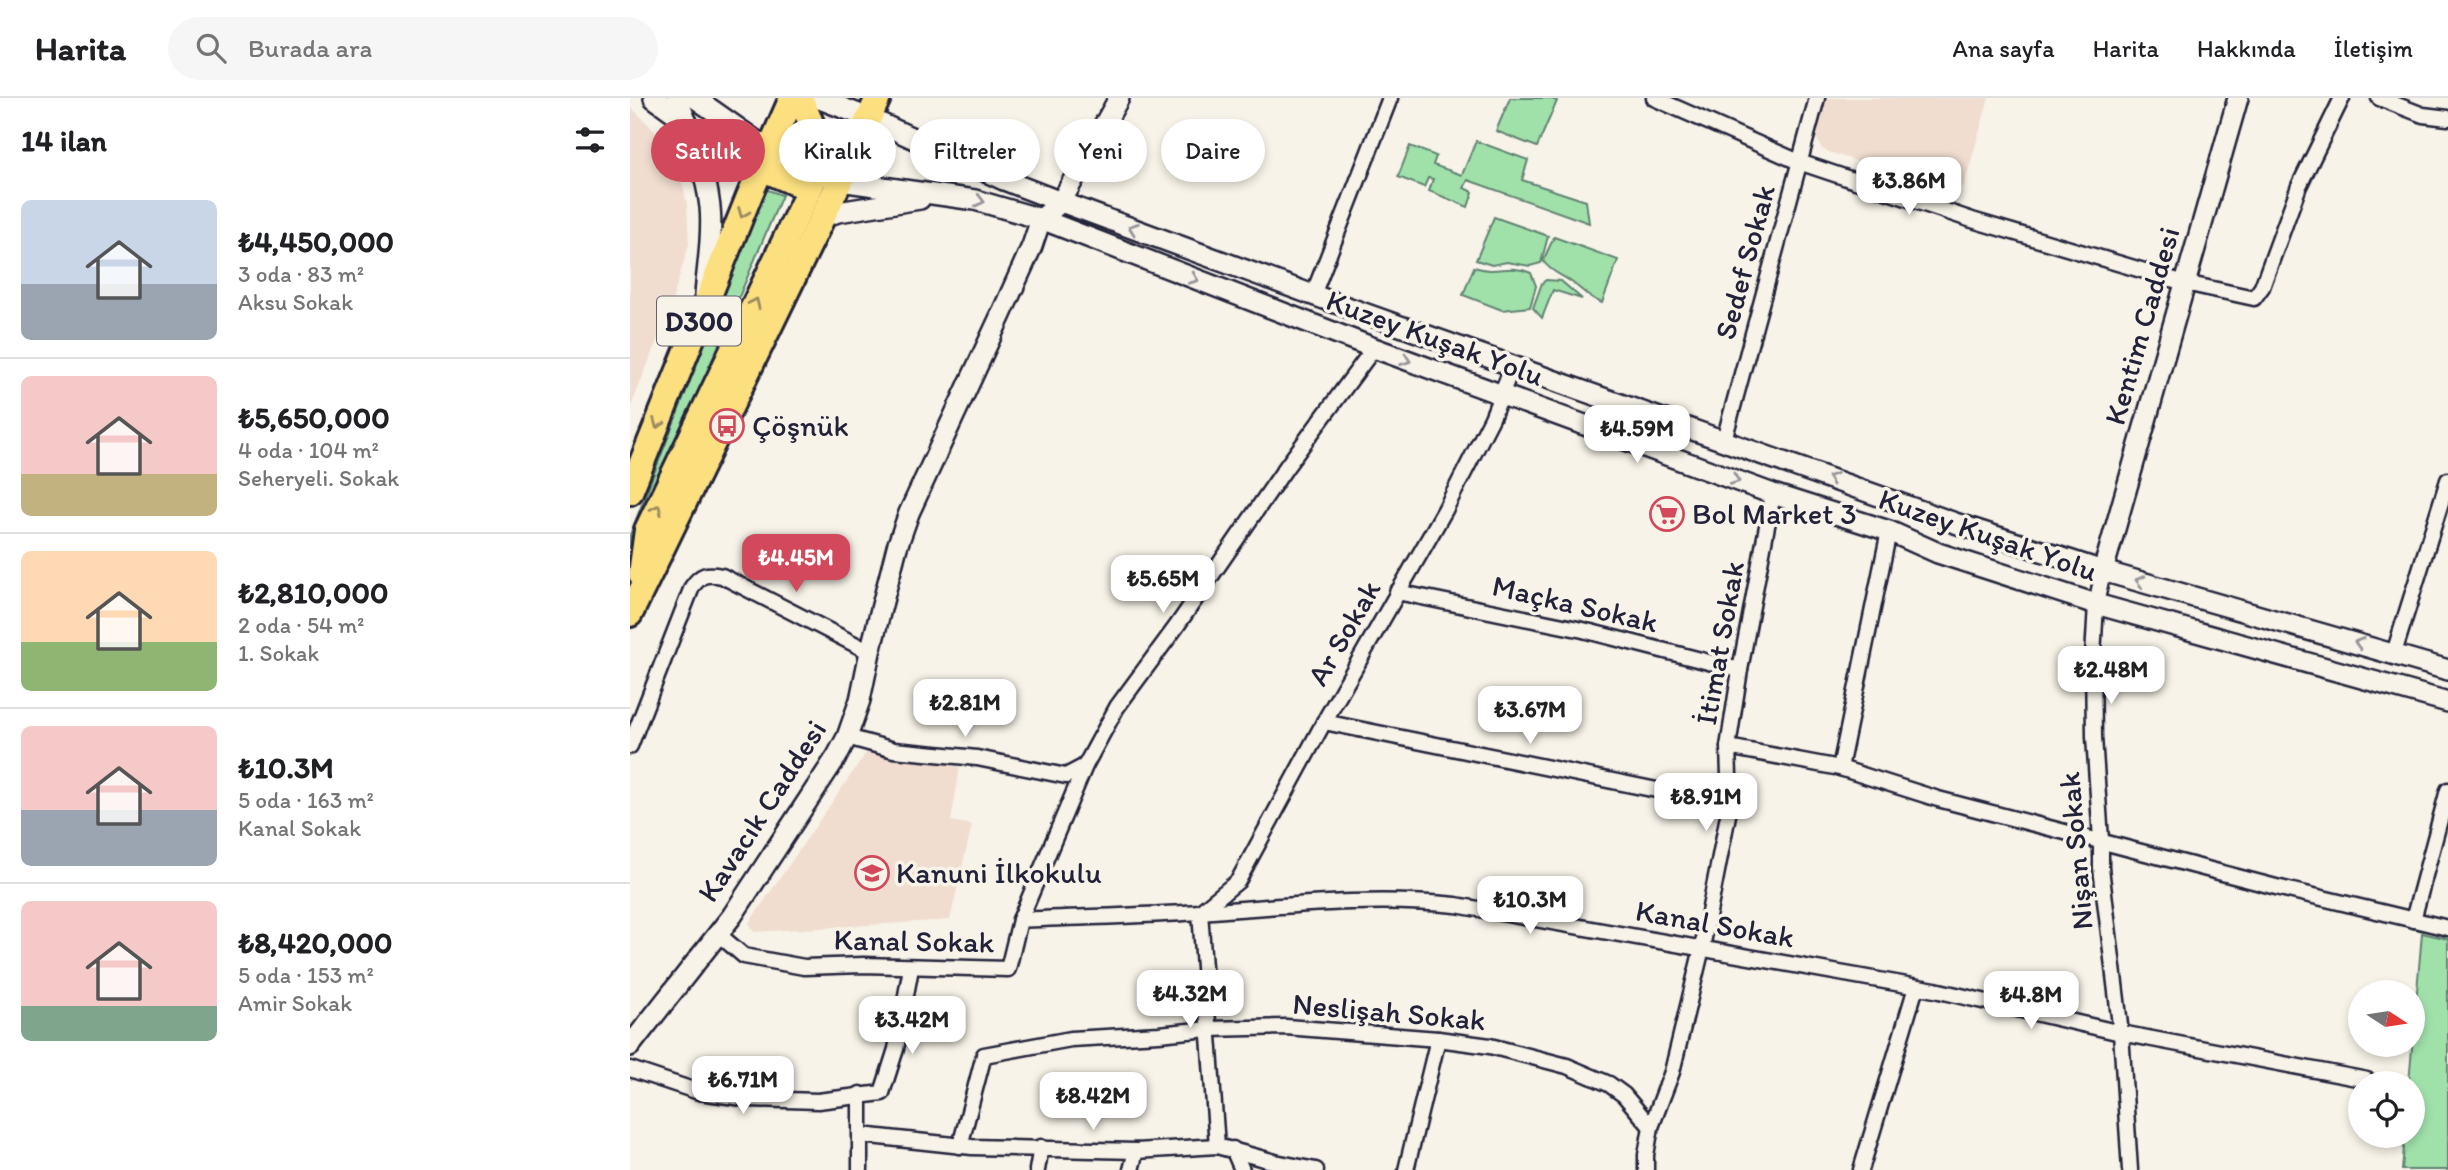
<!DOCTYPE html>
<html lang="tr">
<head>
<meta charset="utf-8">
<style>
	body { margin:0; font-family:Itim,sans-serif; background:#f6f6f6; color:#202124; height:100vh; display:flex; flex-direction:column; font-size:26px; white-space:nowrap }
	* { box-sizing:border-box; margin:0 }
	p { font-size:23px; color:#757577 }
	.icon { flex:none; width:38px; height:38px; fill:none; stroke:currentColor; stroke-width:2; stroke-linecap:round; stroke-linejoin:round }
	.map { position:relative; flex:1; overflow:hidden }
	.side { display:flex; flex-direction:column; background:#fff; width:630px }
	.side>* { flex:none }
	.hud { position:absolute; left:21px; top:21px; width:665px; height:63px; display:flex; gap:14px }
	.needle { width:46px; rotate:102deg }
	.tools { position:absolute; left:1718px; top:882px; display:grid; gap:14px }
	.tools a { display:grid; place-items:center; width:77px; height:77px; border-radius:50%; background:#fff; box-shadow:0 4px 10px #0003; font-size:35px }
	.price { position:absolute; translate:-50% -60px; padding:0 16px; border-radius:14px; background:#fff; color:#222; font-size:23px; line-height:46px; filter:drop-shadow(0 2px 4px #0008) }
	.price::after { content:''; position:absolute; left:50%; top:42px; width:21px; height:16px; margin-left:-10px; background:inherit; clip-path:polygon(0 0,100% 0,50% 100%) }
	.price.on { background:#d1495b; color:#fff }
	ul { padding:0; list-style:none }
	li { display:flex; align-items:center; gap:21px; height:175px; padding:0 21px }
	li+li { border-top:2px solid #e0e0e0 }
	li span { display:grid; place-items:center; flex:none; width:196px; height:140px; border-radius:10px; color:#555 }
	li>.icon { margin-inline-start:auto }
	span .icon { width:84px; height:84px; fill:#fffc; stroke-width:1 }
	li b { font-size:30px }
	h2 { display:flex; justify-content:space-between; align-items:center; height:84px; padding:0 21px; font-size:30px }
	.pill { padding:0 24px; border-radius:32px; background:#fff; box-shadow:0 4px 10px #0003; font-size:24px; line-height:63px }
	.pill.on { background:#d1495b; color:#fff }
	header { display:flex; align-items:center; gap:42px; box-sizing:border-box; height:98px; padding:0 35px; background:#fff; border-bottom:2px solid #e0e0e0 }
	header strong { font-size:33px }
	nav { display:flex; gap:38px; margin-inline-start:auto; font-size:24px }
	.search { width:490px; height:63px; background:#f6f6f6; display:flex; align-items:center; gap:18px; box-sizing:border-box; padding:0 24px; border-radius:38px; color:#757577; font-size:26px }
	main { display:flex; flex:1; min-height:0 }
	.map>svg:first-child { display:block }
	.built { fill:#f0ddcf }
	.green { fill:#a0e1aa; stroke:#618272; stroke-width:2 }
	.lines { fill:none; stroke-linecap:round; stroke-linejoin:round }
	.street-casing { stroke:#22223b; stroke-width:19 }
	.secondary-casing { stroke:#22223b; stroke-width:24 }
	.highway-casing { stroke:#22223b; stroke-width:30 }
	.street { stroke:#f7f3e8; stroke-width:14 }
	.secondary { stroke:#f7f3e8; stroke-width:19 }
	.highway { stroke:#fce080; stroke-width:24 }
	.oneway { stroke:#97959a }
	.oneway2 { stroke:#9a8a61 }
	.labels { text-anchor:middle; stroke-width:7; stroke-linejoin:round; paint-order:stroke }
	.shield { fill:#f7f3e8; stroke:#62616f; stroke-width:2 }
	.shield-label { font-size:28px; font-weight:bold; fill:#22223b }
	.street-label { font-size:30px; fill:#22223b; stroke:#f7f3e8 }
	.poi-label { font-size:30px; fill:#22223b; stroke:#f7f3e8; text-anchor:start }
</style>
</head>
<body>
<header>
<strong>Harita</strong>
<div class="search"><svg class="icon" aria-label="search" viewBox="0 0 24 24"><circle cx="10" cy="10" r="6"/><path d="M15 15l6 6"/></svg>Burada ara</div>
<nav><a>Ana sayfa</a><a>Harita</a><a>Hakkında</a><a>İletişim</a></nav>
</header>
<main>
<section class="side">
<h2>14 ilan<svg class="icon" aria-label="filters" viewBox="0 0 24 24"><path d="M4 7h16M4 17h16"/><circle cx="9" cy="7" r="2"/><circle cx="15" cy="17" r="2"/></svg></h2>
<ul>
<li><span style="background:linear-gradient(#c9d6e8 60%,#9aa5b1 0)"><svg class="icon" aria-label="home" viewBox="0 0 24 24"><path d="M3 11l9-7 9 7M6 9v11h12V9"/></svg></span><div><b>₺4,450,000</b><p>3 oda · 83 m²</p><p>Aksu Sokak</p></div></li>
<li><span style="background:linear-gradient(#f6c9c9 70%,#c2b280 0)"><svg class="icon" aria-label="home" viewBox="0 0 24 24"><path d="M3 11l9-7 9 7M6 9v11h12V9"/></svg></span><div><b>₺5,650,000</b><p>4 oda · 104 m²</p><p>Seheryeli. Sokak</p></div></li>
<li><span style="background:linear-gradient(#ffd9b3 65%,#8fb573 0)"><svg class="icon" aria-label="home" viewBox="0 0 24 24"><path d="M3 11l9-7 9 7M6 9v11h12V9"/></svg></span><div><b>₺2,810,000</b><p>2 oda · 54 m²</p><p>1. Sokak</p></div></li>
<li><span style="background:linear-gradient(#f6c9c9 60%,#9aa5b1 0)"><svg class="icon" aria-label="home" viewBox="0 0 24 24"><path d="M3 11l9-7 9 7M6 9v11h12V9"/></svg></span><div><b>₺10.3M</b><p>5 oda · 163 m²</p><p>Kanal Sokak</p></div></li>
<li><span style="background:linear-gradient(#f6c9c9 75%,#7fa58c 0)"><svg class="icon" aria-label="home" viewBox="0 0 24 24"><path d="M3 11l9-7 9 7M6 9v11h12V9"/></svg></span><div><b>₺8,420,000</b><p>5 oda · 153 m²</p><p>Amir Sokak</p></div></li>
</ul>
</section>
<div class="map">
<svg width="1818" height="1072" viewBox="0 0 1818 1072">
	<rect width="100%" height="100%" fill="#f7f3e8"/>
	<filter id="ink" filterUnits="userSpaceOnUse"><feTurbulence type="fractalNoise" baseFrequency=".0143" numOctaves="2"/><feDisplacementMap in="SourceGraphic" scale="14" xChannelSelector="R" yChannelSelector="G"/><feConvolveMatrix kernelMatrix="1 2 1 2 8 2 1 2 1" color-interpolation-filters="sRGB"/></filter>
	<g filter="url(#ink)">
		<g class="built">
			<path d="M1196,0H1359L1334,88L1318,94L1193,52L1185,38Z"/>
			<path d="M0,8L34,42L48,66L57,106L59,146L40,210L0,311Z"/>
			<path d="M238,652L330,669L321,723L342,727L320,822L124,834L119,825Z"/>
		</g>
		<g class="green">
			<path d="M880,0H919L927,3L907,49L866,33Z"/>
			<path d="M846,43L898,62L892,82L956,103L959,125L838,82L834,90L843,94L838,109L799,93L803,81L798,80L794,89L768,79L780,48L806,58L803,67L832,77Z"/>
			<path d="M135,91L152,97L0,457V437Z"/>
			<path d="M864,119L918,138L911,165L900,168L877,164L862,167L846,162Z"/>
			<path d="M924,139L988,162L972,205C957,199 953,192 940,183C930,176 921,174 913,163Z"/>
			<path d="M844,169C868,177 879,165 901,175L906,188L900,209L872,212L833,197Z"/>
			<path d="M916,182L931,183L952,201L923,192L912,220L903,210L912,185Z"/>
			<path d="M1792,835L1818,841V1072H1772L1775,1038H1783V985H1779Z"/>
		</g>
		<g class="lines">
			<g class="street-casing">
				<g id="street">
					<path d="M1024,0L1169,64L1342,122L1555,185L1624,200L1632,189L1669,88L1712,0"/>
					<path d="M1749,0L1793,17L1818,20"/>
					<path d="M683,197L760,0"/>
					<path d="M1094,342L1187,0"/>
					<path d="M1473,473L1466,506L1463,558L1464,639L1471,742V770L1491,935L1500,1072"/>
					<path d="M767,494L953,532L1110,572"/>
					<path d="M1764,555L1818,382"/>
					<path d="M694,624L1100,707"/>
					<path d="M217,639L264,652L347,660L436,678L455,668"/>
					<path d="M0,648L62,489C71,476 77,475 92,478L240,554"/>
					<path d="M1098,649L1210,670L1308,701L1646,789L1818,830"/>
					<path d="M1210,670L1259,433"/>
					<path d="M390,822L455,668L487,609L546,529L657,368L744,250"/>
					<path d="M1783,822L1818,692"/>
					<path d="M87,835L114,858L174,869L233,867L378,871L390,822C451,819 511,818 571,814C656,808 741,798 826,807L1305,892L1491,935L1737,982"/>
					<path d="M0,971L69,994L120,1001L188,1003L252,995L266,951L281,870"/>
					<path d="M230,996V1072"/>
					<path d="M231,1037L342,1049L506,1053L587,1048L645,1064L686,1072"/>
					<path d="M330,1048L354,957L441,941L529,936L578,931L656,929L808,941L860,948L937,968L979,986L994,997L1021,1029"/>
					<path d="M587,1048L570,814L608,783L694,624L815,412L862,320L883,267"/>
					<path d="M603,1051L612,1072"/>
					<path d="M407,1072L411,1049"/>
					<path d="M501,1072L506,1053"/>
					<path d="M776,1072L808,941"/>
					<path d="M1016,1072V1057L1021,1029L1042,974L1072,850L1100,707L1098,649L1110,572L1143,396"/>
					<path d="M1231,1072L1286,889"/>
				</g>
			</g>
			<g class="secondary-casing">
				<g id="secondary">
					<path d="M24,0L57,24"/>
					<path d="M47,0C61,34 76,73 80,109C83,138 77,168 75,197"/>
					<path d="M65,0L139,52L210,83L345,102L411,121L744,250L1143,396L1259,433L1308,455L1466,506L1818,604"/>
					<path d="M187,0L239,20L374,82L431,104L683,197L1325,425L1473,473L1818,572"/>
					<path d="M191,120L208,114L290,101"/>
					<path d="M1473,473L1608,0"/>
					<path d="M0,948L102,818L207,658L217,639L230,602L240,554L267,449L279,415L370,219L402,148L411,121L431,104L489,0"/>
				</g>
			</g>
			<g class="highway-casing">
				<g id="highway">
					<path d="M131,70L179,91"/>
					<path d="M0,394L120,96L162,0"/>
					<path d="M11,476L17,432L188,73L190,45L170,0"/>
					<path d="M0,516L210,83L248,0"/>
				</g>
			</g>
			<use href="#street" class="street"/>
			<use href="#secondary" class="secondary"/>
			<use href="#highway" class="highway"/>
		</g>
		<defs><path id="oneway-chevron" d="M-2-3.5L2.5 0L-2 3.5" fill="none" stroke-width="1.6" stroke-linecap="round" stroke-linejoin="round" transform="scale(1.75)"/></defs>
		<g class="oneway">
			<use href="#oneway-chevron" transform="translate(350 103) rotate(14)"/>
			<use href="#oneway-chevron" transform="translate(503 130) rotate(-160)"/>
			<use href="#oneway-chevron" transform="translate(564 181) rotate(22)"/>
			<use href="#oneway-chevron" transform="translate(776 262) rotate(20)"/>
			<use href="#oneway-chevron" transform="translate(1202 380) rotate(-160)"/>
			<use href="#oneway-chevron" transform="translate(1105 382) rotate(20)"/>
			<use href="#oneway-chevron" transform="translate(1510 483) rotate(-164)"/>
			<use href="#oneway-chevron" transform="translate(1729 545) rotate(-164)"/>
		</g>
		<g class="oneway2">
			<use href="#oneway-chevron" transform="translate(113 115) rotate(112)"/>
			<use href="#oneway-chevron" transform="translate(125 205) rotate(-65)"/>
			<use href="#oneway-chevron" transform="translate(28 326) rotate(112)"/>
			<use href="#oneway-chevron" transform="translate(27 411) rotate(-65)"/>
		</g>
	</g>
	<defs>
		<g id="bus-ring" transform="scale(1.75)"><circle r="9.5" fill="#f7f3e8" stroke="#d1495b" stroke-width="1.5"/><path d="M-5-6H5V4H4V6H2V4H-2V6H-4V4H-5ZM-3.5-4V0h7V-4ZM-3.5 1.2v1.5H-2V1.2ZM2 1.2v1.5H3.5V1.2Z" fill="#d1495b"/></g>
		<g id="supermarket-ring" transform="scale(1.75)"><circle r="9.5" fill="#f7f3e8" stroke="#d1495b" stroke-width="1.5"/><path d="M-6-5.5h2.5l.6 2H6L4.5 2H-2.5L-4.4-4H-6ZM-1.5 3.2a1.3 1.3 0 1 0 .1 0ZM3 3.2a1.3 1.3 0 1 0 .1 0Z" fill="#d1495b"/></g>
		<g id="school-ring" transform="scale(1.75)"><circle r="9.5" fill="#f7f3e8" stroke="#d1495b" stroke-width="1.5"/><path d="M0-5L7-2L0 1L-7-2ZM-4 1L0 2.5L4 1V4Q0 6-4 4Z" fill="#d1495b"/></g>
	</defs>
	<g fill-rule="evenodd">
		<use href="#bus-ring" x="97" y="328"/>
		<use href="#supermarket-ring" x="1037" y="416"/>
		<use href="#school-ring" x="242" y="775"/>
	</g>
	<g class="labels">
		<rect class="shield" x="27" y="198.5" width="84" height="49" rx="5"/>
		<g class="shield-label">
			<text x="69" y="233">D300</text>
		</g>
		<g class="street-label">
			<text transform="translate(1115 164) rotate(-75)" y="10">Sedef Sokak</text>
			<text transform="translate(1512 228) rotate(-74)" y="10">Kentim Caddesi</text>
			<text transform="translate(805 240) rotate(20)" y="10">Kuzey Kuşak Yolu</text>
			<text transform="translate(1358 437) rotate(19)" y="10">Kuzey Kuşak Yolu</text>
			<text transform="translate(945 506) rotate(13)" y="10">Maçka Sokak</text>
			<text transform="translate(714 535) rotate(-60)" y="10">Ar Sokak</text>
			<text transform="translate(1090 545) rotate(-80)" y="10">İtimat Sokak</text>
			<text transform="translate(132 713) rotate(-57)" y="10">Kavacık Caddesi</text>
			<text transform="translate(1446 753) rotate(-95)" y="10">Nişan Sokak</text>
			<text transform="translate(1085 826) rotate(10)" y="10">Kanal Sokak</text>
			<text transform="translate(284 843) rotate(1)" y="10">Kanal Sokak</text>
			<text transform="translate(759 914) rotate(5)" y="10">Neslişah Sokak</text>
		</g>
		<g class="poi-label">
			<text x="122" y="338">Çöşnük</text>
			<text x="1062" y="426">Bol Market 3</text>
			<text x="266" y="785">Kanuni İlkokulu</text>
		</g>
	</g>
</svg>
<div class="tools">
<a><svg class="needle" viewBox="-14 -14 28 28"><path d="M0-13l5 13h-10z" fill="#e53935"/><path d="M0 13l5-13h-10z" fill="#757577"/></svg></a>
<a><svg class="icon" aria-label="locate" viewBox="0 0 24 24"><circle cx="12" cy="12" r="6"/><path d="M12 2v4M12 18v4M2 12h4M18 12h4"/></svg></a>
</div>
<b class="price" style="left:1279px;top:119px">₺3.86M</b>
<b class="price" style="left:1007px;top:367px">₺4.59M</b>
<b class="price on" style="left:166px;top:496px">₺4.45M</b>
<b class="price" style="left:533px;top:517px">₺5.65M</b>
<b class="price" style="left:1481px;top:608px">₺2.48M</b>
<b class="price" style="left:335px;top:641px">₺2.81M</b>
<b class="price" style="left:900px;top:648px">₺3.67M</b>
<b class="price" style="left:1076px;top:735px">₺8.91M</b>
<b class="price" style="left:900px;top:838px">₺10.3M</b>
<b class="price" style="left:560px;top:932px">₺4.32M</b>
<b class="price" style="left:1401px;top:933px">₺4.8M</b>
<b class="price" style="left:282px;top:958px">₺3.42M</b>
<b class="price" style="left:113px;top:1018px">₺6.71M</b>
<b class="price" style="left:463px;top:1034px">₺8.42M</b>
<div class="hud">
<a class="pill on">Satılık</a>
<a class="pill">Kiralık</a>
<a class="pill">Filtreler</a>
<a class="pill">Yeni</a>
<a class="pill">Daire</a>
</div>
</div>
</main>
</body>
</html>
